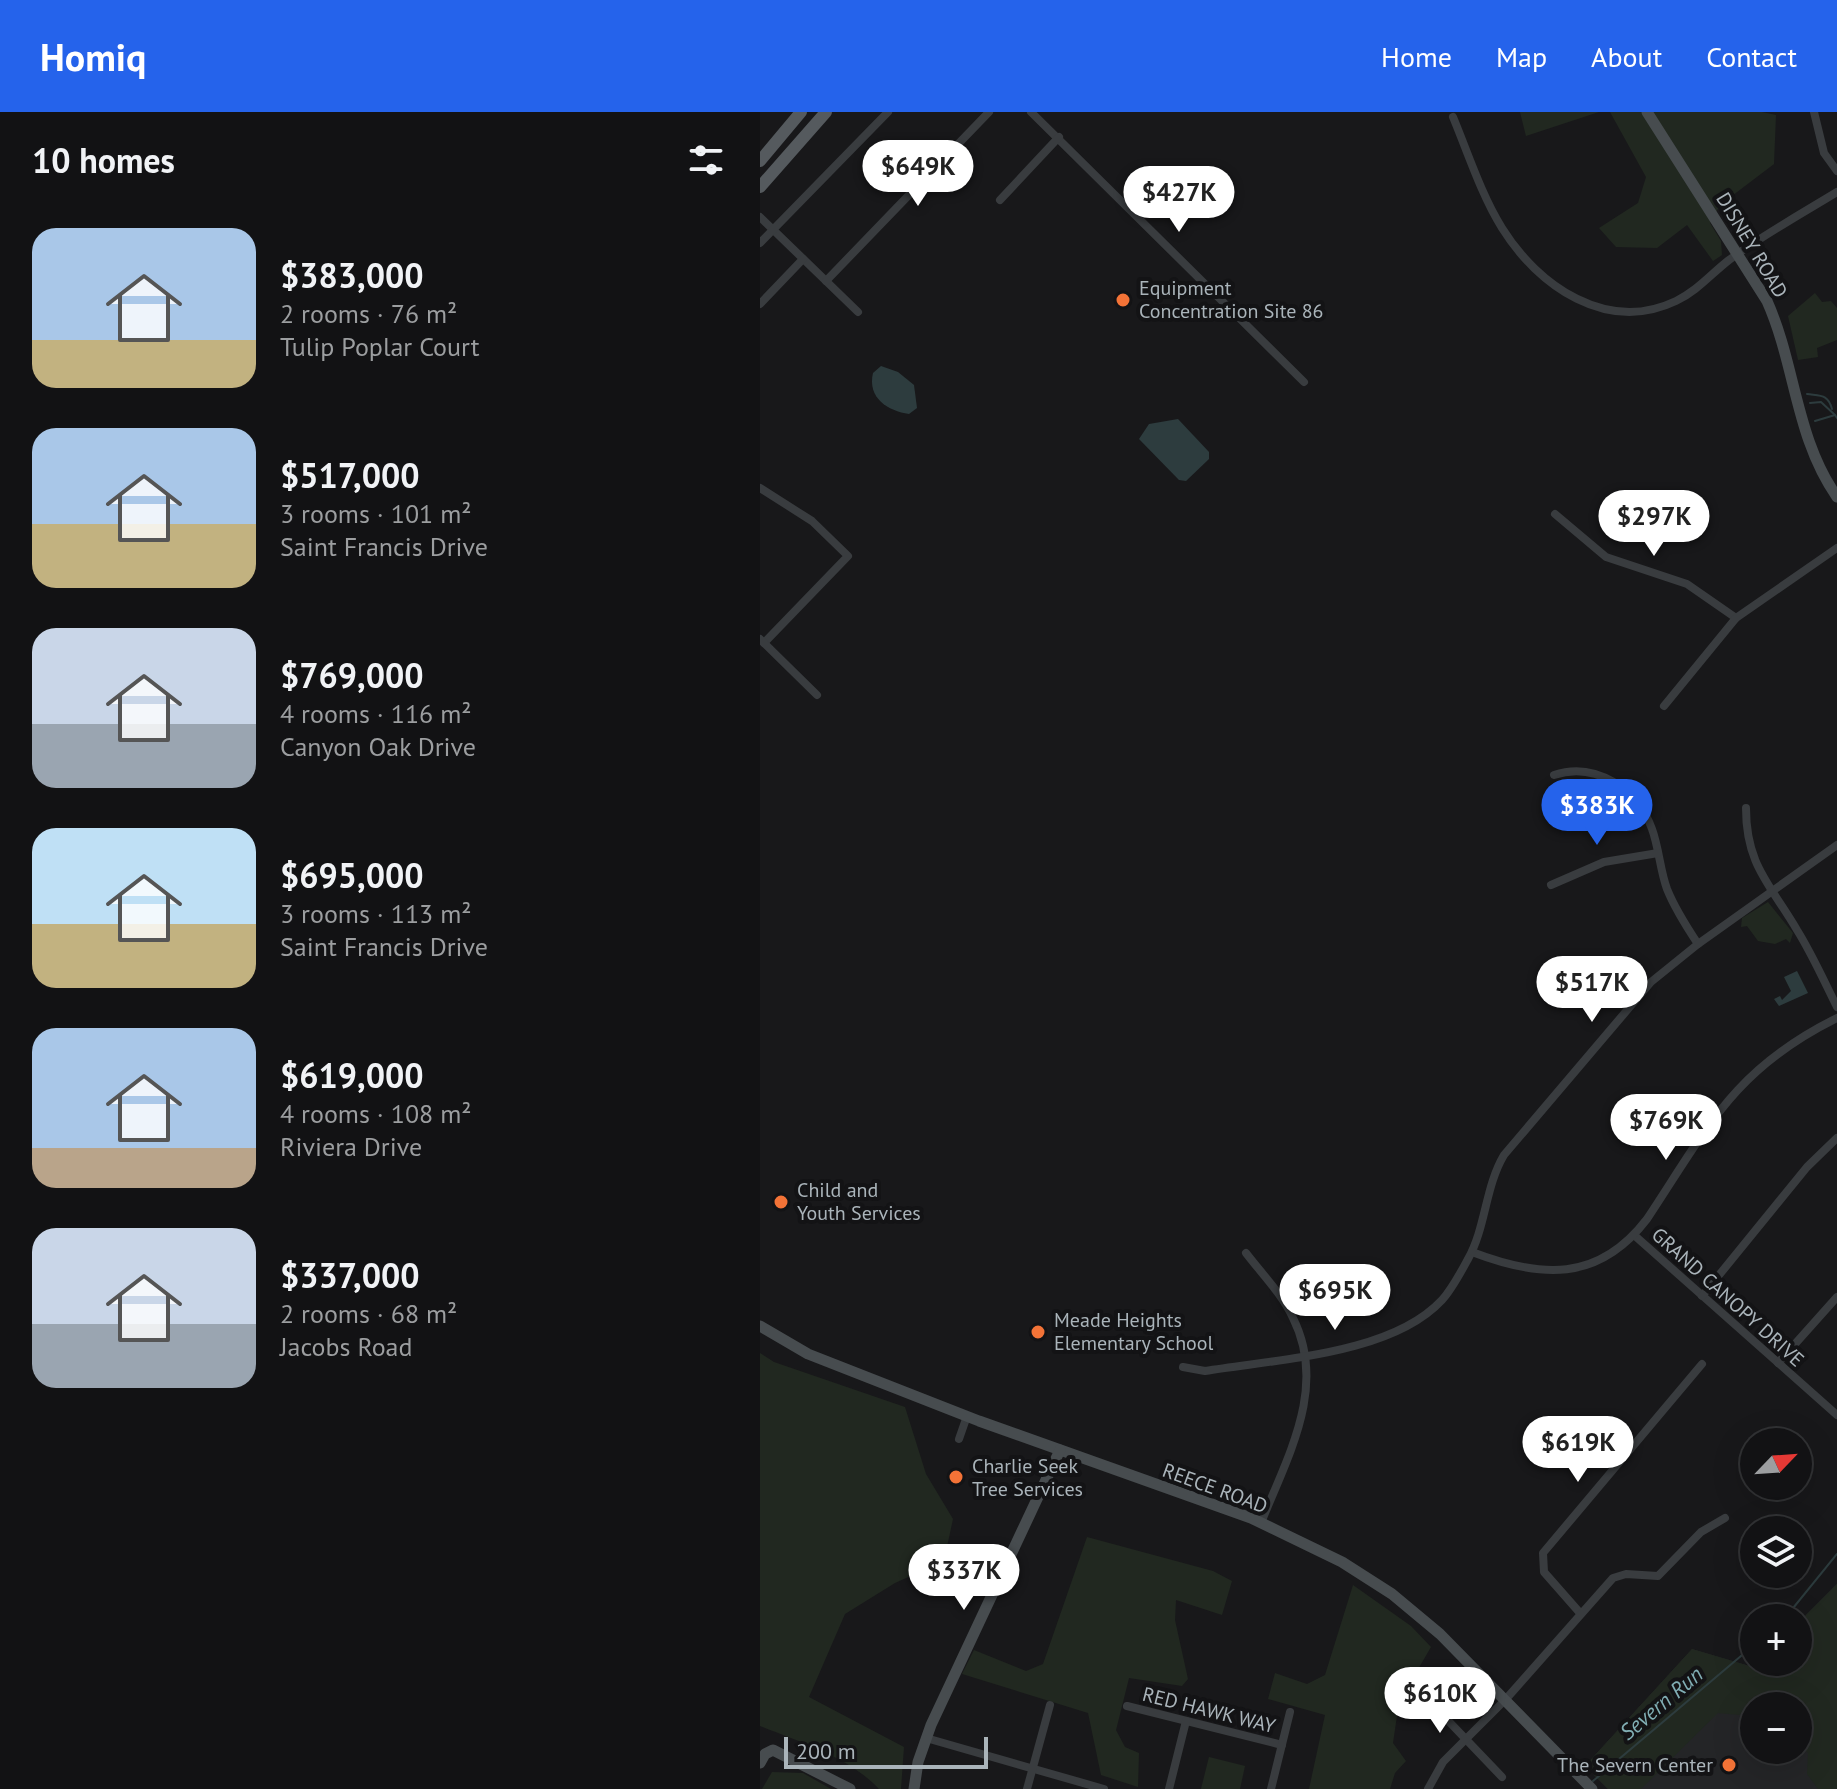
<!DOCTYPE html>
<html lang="en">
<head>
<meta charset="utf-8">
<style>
	body { margin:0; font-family:"PT Sans",sans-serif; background:#1f2022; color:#f1f3f6; height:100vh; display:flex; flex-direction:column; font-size:30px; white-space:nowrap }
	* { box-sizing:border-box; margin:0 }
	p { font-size:26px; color:#9c9ea0 }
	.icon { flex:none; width:44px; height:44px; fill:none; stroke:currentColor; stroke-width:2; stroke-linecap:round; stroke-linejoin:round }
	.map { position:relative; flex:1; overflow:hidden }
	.details { display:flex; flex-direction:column; background:#121214; width:760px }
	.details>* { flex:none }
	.needle { width:52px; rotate:65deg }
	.buttons { position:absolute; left:980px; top:1316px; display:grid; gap:16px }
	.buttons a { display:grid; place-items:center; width:72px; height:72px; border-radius:50%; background:#121214; box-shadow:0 8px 32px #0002,0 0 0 2px #313234; font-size:40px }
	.scale { position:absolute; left:24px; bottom:20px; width:204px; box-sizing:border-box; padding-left:8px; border:4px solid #aab4ba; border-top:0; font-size:22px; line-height:28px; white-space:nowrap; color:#aab4ba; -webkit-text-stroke:6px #131315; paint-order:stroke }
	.price { position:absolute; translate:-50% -68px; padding:0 18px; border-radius:28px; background:#fff; color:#222; font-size:26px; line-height:52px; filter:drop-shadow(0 2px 4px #0008) }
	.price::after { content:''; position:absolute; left:50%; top:48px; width:24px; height:18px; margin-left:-12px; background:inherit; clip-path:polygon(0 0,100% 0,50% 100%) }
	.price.selected { background:#2563eb; color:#fff }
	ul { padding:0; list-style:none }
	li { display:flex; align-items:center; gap:24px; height:200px; padding:0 32px }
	li span { display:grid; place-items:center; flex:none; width:224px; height:160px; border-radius:24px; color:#555 }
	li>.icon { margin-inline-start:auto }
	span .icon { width:96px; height:96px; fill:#fffc; stroke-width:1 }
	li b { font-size:34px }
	h2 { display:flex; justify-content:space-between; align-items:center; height:96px; padding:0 32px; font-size:34px }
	header { display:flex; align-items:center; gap:48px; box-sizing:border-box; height:112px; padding:0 40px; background:#2563eb; color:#fff }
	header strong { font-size:38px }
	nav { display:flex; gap:44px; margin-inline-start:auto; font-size:28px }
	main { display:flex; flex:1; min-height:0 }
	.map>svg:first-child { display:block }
	.built { fill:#242527; fill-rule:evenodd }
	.green { fill:#212820 }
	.water { fill:#2d3c3e }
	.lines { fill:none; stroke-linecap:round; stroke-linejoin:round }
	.stream { stroke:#2d3c3e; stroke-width:2 }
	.street { stroke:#393c3f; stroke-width:8 }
	.secondary { stroke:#474c4f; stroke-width:11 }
	.primary { stroke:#555a5e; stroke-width:12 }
	.poi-dot { fill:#f37337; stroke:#131315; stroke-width:3 }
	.labels { text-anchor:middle; stroke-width:8; stroke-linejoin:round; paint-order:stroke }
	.street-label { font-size:20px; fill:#aab4ba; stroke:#131315 }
	.poi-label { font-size:20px; fill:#aab4ba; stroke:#131315; text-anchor:start }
	.water-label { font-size:22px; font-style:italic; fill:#81aeb4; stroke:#131315 }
</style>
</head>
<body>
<header>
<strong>Homiq</strong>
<nav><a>Home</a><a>Map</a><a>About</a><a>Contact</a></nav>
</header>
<main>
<section class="details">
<h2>10 homes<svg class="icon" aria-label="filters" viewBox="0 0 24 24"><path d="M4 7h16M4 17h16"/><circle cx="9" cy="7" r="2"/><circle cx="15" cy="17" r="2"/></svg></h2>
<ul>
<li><span style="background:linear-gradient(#a9c7e8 70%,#c2b280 0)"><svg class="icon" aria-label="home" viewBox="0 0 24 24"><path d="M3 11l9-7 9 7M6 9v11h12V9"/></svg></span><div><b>$383,000</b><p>2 rooms · 76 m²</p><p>Tulip Poplar Court</p></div></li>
<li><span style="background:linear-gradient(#a9c7e8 60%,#c2b280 0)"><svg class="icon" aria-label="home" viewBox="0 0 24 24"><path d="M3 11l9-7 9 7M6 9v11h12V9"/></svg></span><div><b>$517,000</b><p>3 rooms · 101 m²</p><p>Saint Francis Drive</p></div></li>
<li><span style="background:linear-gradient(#c9d6e8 60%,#9aa5b1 0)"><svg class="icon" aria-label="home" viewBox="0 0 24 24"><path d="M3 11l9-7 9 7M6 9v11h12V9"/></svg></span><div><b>$769,000</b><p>4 rooms · 116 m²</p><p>Canyon Oak Drive</p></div></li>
<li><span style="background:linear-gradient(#bfe0f5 60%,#c2b280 0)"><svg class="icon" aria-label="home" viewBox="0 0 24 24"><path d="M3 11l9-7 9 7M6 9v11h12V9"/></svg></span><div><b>$695,000</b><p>3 rooms · 113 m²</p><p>Saint Francis Drive</p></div></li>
<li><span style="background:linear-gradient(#a9c7e8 75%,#b9a48a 0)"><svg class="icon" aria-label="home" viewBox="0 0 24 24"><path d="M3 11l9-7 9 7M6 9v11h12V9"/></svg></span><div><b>$619,000</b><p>4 rooms · 108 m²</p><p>Riviera Drive</p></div></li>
<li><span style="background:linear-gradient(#c9d6e8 60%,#9aa5b1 0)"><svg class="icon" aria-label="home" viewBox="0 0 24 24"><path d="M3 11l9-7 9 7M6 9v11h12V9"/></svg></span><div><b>$337,000</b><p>2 rooms · 68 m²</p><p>Jacobs Road</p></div></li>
</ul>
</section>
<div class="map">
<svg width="1077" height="1677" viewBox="0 0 1077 1677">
	<rect width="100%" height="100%" fill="#18181a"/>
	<path class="built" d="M1077,1472V1677H848L825,1654L932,1537L993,1555L999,1550H1038V1511ZM994,1594H1038V1638H994Z"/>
	<g class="green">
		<path d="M760,0H839L766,24Z"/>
		<path d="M850,0H1002L1016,3L1014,52L960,93L950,111L961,129L962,143L953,149L927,113L897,136L856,135L839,116L878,91L886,65Z"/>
		<path d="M1055,181L1062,190L1071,189L1077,196V228L1057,236L1058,245L1038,248L1028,204Z"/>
		<path d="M1008,790L1033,821L1030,831L1026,827L1015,832L998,829L987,814L981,815L982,806Z"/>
		<path d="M0,1241L14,1250L145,1295L166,1362L193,1407L184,1449L135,1471L85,1502L49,1585L144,1635L141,1677H119C89,1645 40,1630 0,1614Z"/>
		<path d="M327,1425L453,1459L472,1469L462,1503L416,1488L415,1508L428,1567L422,1574L369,1566L356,1618L365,1635L379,1641L378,1675L341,1663L328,1601L202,1562L214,1538L266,1559L283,1552Z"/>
		<path d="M1077,1472V1677H1058L1047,1662L1048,1641L1038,1632V1594H994L979,1603L958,1601L881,1677H848L825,1654L932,1537L993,1555L999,1550H1038V1511Z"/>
		<path d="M593,1473L651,1514L671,1535L639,1590L633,1631L646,1649L635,1661L630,1677H549L565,1603L508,1587L515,1561L547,1572L565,1563Z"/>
		<path d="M449,1645L485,1654L480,1677H441Z"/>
		<path d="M12,1660L43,1661L71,1677H2Z"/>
	</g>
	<g class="water">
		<path d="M121,254L138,260L154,273L157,296L149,302C128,299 107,286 113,261Z"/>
		<path d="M418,307L449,340V347L426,369L419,368L379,327L389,312Z"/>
		<path d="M1037,859L1048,881L1019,894L1014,887L1020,884L1022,888L1031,879L1024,865Z"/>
	</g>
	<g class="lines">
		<g class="stream">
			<path d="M1047,282C1061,284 1068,282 1072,297"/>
			<path d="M1050,291L1061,290L1075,303"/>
			<path d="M1055,309L1075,303L1077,306"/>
			<path d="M1025,1506L1077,1442"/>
			<path d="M833,1669L994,1533"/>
		</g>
		<g class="street">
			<path d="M271,0L544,270"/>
			<path d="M1054,0L1064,41L1077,59"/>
			<path d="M693,5C708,41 721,82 742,116C778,174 847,222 916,189C937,179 951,162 969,148C1003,123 1041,102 1077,80"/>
			<path d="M240,88L299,25"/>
			<path d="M0,105L98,200"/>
			<path d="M0,131L128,0"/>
			<path d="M66,169L229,0"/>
			<path d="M0,192L43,147"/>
			<path d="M0,376L52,409L88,444L4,531"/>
			<path d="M795,402L846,445L927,472L976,506"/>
			<path d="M0,527L57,583"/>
			<path d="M904,594L976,506L1077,436"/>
			<path d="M794,663C835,649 878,677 892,717C899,736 900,758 907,777C915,797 926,814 938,832"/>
			<path d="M986,696C986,753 1010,772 1037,818C1052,842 1064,869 1077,895"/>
			<path d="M791,773L844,750L898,741"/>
			<path d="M873,889L849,865L852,856L858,855L883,878"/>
			<path d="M874,1123L1077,1303"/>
			<path d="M712,1140C780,1166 838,1171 887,1107C948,1015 974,957 1077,906"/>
			<path d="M486,1141C502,1162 522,1182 533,1206C568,1276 527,1345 501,1411"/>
			<path d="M942,1184L1047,1055L1077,1026"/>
			<path d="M1018,1251L1077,1185"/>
			<path d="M423,1255L445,1259C516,1247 631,1243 682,1188C692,1177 701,1160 708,1147C726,1115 725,1075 744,1043L891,870L938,832L1077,733"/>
			<path d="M199,1327L207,1304"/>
			<path d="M820,1501L784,1460L783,1441L942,1252"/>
			<path d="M367,1594L522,1633"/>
			<path d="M676,1596L742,1665"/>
			<path d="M166,1626L344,1677"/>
			<path d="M267,1677L290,1593"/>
			<path d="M409,1677L426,1609"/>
			<path d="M511,1677L530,1600"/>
			<path d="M668,1677L683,1650L746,1587L853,1466L866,1462L898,1464L941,1420L965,1406"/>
		</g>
		<g class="secondary">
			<path d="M887,0L1007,189C1036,254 1035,325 1077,385"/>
			<path d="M0,1214L48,1242L219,1309L491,1406L582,1450L632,1482L680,1522L832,1677"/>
			<path d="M0,1651L5,1642L13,1638L90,1677"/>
			<path d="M154,1677L158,1650L171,1613L300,1338"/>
		</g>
		<g class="primary">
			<path d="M0,49L41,0"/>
			<path d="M0,75L66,0"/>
		</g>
	</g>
	<g class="poi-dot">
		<circle cx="363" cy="188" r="8"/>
		<circle cx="21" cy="1090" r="8"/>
		<circle cx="278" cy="1220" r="8"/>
		<circle cx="196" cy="1365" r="8"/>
		<circle cx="969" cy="1653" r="8"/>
	</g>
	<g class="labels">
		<g class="street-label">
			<text transform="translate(992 133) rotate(59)" y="7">DISNEY ROAD</text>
			<text transform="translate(968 1185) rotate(42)" y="7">GRAND CANOPY DRIVE</text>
			<text transform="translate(455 1376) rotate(20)" y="7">REECE ROAD</text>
			<text transform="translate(449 1598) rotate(14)" y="7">RED HAWK WAY</text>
		</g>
		<g class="poi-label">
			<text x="379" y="183">Equipment<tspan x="379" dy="23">Concentration Site 86</tspan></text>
			<text x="37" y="1085">Child and<tspan x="37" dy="23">Youth Services</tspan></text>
			<text x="294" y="1215">Meade Heights<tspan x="294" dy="23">Elementary School</tspan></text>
			<text x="212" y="1361">Charlie Seek<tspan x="212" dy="23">Tree Services</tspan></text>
			<text x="953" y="1660" text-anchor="end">The Severn Center</text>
		</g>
		<g class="water-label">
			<text transform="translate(901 1591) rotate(-40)" y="8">Severn Run</text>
		</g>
	</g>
</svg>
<div class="buttons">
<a><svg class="needle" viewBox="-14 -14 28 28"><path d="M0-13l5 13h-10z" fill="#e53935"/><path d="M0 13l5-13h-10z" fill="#9c9ea0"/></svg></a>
<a><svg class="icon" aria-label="layers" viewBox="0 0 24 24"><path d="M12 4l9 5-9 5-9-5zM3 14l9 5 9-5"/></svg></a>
<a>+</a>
<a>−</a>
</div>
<div class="scale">200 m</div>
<b class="price" style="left:158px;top:96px">$649K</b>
<b class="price" style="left:419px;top:122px">$427K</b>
<b class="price" style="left:894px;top:446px">$297K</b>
<b class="price selected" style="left:837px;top:735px">$383K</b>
<b class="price" style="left:832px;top:912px">$517K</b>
<b class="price" style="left:906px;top:1050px">$769K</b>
<b class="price" style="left:575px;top:1220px">$695K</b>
<b class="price" style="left:818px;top:1372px">$619K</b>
<b class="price" style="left:204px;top:1500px">$337K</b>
<b class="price" style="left:680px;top:1623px">$610K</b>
</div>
</main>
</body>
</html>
